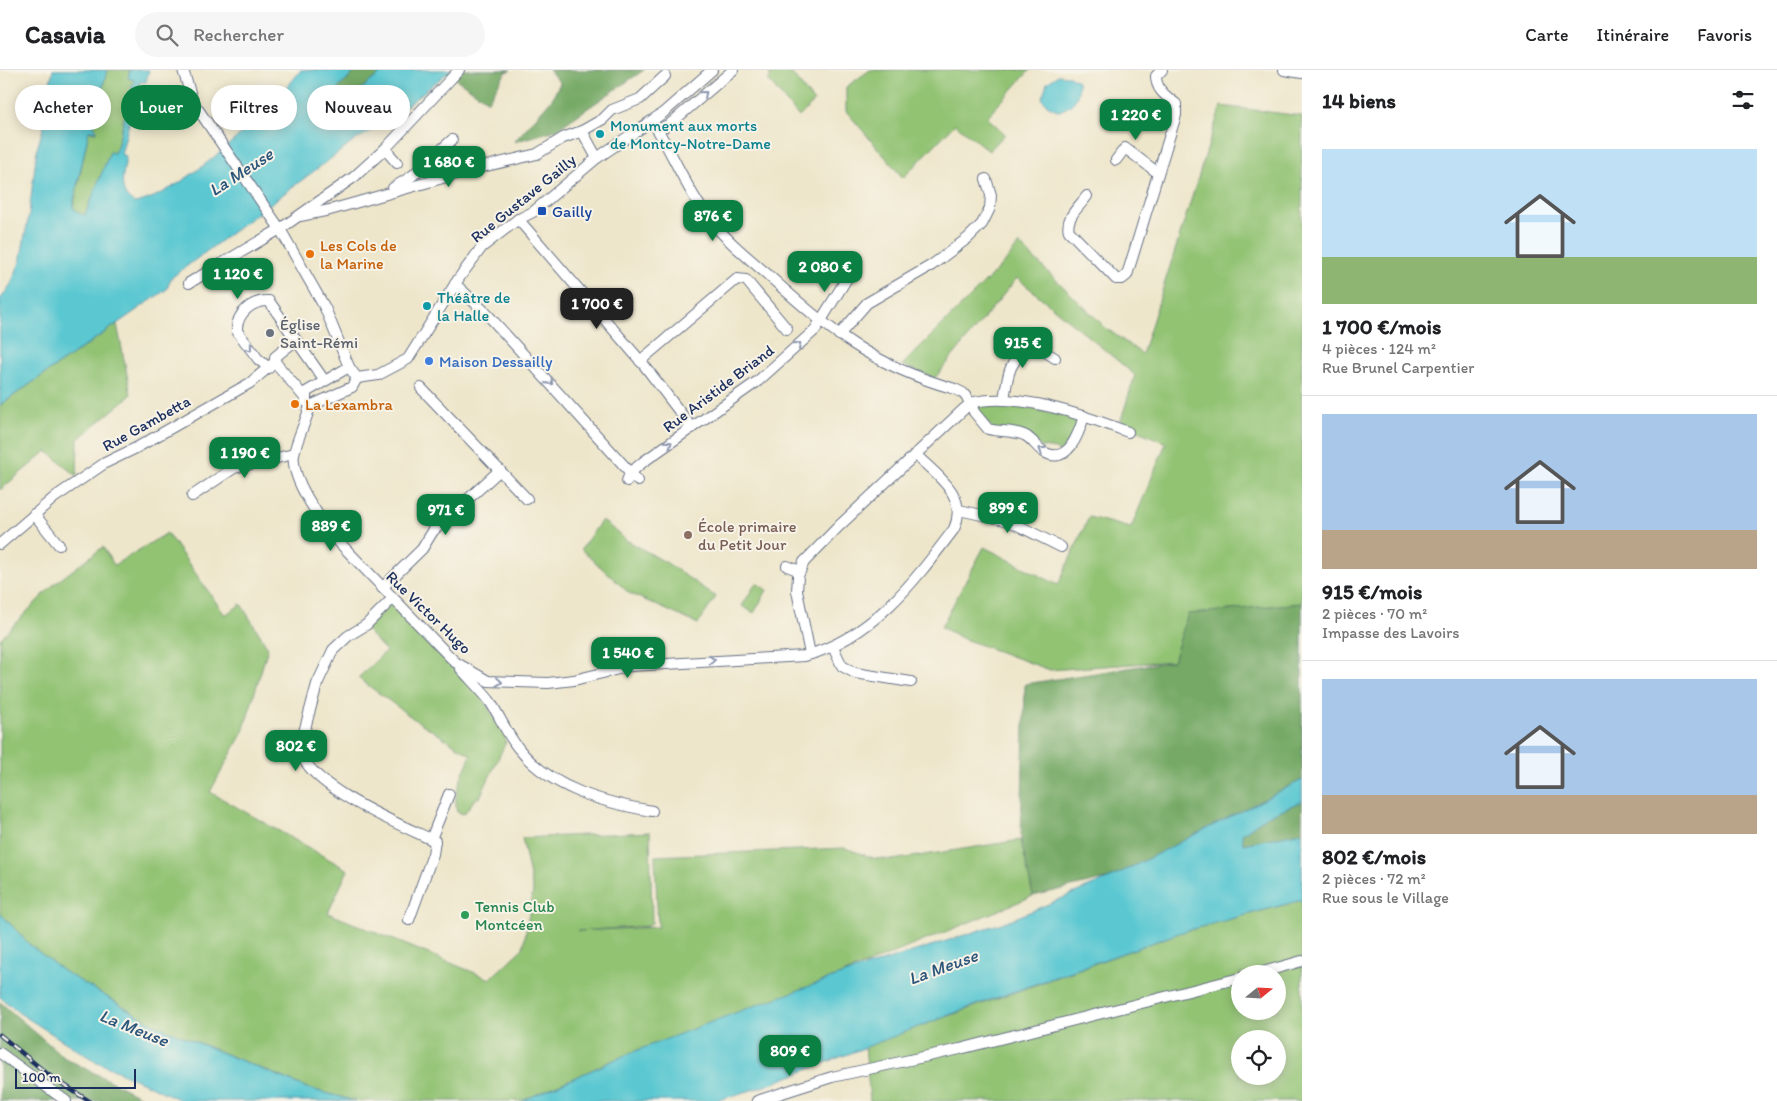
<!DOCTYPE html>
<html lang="fr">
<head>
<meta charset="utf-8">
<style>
	body { margin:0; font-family:Itim,sans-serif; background:#f6f6f6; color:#202124; height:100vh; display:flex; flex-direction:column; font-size:19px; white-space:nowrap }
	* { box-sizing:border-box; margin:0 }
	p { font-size:16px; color:#757577 }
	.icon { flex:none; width:28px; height:28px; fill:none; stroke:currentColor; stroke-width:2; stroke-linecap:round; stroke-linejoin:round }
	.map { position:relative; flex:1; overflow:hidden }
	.drawer { display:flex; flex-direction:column; background:#fff; width:475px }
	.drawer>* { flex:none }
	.guide { position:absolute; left:15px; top:15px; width:475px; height:45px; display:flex; gap:10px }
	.needle { width:32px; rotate:72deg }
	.controls { position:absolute; left:1231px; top:895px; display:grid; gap:10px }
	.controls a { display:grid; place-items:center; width:55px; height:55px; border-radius:50%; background:#fff; box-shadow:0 2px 12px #0003; font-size:25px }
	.scale { position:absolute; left:15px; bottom:12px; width:121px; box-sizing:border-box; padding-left:5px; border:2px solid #1b2f5e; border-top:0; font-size:14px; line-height:18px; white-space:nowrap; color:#1b2f5e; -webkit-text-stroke:4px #f7f3e8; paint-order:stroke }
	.price { position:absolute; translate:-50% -42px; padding:0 11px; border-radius:10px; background:#0b8043; color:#fff; font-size:16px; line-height:32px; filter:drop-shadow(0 1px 2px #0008) }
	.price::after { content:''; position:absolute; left:50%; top:30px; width:15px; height:11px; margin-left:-8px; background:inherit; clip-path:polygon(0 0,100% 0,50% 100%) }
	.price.current { background:#222; color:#fff }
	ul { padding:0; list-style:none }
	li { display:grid; align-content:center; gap:10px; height:265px; padding:0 20px }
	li+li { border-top:1px solid #e0e0e0 }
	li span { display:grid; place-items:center; height:155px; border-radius:0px; color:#555 }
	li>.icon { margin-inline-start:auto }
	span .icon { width:90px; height:90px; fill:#fffc; stroke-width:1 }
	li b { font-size:21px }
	h2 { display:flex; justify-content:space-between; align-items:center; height:60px; padding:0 20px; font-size:21px }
	.tag { padding:0 18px; border-radius:22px; background:#fff; box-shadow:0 2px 12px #0003; font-size:18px; line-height:45px }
	.tag.current { background:#0b8043; color:#fff }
	header { display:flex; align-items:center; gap:30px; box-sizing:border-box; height:70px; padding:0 25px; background:#fff; border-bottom:1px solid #e0e0e0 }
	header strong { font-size:24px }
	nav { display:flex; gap:28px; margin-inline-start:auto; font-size:18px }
	.search { width:350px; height:45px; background:#f6f6f6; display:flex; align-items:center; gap:12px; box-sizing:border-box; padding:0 18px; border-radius:28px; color:#757577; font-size:19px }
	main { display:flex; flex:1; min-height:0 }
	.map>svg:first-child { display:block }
	.green { fill:#92c373; stroke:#567968; fill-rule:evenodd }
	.forest { fill:#75a965; stroke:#486c62 }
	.water { fill:#5ac7d1; stroke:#3a7b98 }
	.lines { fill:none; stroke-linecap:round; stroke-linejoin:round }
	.minor-casing { stroke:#656f84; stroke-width:12 }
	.minor { stroke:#fff; stroke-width:10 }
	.rail-casing { stroke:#1b2f5e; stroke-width:4.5 }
	.rail { stroke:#f7f3e8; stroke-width:2.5; stroke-dasharray:8; stroke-linecap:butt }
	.oneway { stroke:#8d97ae }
	.culture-dot { fill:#0f9aa8; stroke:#f7f3e8; stroke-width:2 }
	.transit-dot { fill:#1a4fb4; stroke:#f7f3e8; stroke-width:2 }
	.food-dot { fill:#e8710a; stroke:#f7f3e8; stroke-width:2 }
	.worship-dot { fill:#6b7280; stroke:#f7f3e8; stroke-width:2 }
	.shop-dot { fill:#3f7fe0; stroke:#f7f3e8; stroke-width:2 }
	.education-dot { fill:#8d6e63; stroke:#f7f3e8; stroke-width:2 }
	.leisure-dot { fill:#2e9e5b; stroke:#f7f3e8; stroke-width:2 }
	.labels { text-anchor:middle; stroke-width:4; stroke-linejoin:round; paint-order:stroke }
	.culture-label { font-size:16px; fill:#0d838f; stroke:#f7f3e8; text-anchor:start }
	.street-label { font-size:16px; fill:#1b2f5e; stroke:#f7f3e8 }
	.transit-label { font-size:16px; fill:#164399; stroke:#f7f3e8; text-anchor:start }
	.food-label { font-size:16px; fill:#c56008; stroke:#f7f3e8; text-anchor:start }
	.worship-label { font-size:16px; fill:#5b616d; stroke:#f7f3e8; text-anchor:start }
	.shop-label { font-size:16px; fill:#366cbe; stroke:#f7f3e8; text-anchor:start }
	.education-label { font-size:16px; fill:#785e54; stroke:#f7f3e8; text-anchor:start }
	.leisure-label { font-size:16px; fill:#27864d; stroke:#f7f3e8; text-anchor:start }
	.water-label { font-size:18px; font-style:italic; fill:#2b557b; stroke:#f7f3e8 }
</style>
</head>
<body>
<header>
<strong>Casavia</strong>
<div class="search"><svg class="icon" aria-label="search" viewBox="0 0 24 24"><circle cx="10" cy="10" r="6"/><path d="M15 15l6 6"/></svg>Rechercher</div>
<nav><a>Carte</a><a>Itinéraire</a><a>Favoris</a></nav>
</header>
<main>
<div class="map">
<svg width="1302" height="1031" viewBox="0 0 1302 1031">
	<rect width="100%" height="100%" fill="#f7f3e8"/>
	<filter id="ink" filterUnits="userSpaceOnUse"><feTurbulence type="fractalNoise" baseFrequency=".02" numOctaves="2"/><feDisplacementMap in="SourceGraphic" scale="10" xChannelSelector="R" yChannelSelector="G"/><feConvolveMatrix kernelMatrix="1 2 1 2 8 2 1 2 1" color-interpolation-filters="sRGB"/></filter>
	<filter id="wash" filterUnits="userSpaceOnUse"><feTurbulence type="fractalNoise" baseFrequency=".0096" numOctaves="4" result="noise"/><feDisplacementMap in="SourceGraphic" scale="20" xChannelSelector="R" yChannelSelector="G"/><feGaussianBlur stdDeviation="1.12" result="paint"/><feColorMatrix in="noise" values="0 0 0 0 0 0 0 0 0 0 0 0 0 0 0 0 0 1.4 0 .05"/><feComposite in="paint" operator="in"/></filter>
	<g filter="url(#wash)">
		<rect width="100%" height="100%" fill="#eee6ca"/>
		<g class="green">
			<path d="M107,0H130L128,8L134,10L117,77L114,84L110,83L85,145H82L73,138L89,61L96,62L94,55Z"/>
			<path d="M767,0H789L814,32L799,47L768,10L771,7Z"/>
			<path d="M870,0H1030L987,47L1005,64L989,81L955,54L903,108L846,41V17Z"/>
			<path d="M1221,36L1302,46V533L1189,544L1173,591L1050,600L964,569L941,557L984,477L1058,515L1089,447L1131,458L1166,373L1120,353L1135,305L1017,208L935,308L902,295L1006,191L1019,174L1106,258L1142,284Z"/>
			<path d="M117,254L131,325L78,369L77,406L47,381L0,420V335Z"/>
			<path d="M1001,332L1076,348L1078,350L1079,359L1059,383L1056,379L1041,377L1031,368L994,360L978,342V336Z"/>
			<path d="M602,450L626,470L667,493L716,527L698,554L629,523L581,479Z"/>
			<path d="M167,463L225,545L241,534L268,578L243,662L210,722L348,800L328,843L490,909L523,878L533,821L522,768L650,762L652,853L648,856L578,861L658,857L655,786L845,778L873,788L892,790L1021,770L1033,826L838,906L630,983L522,1031H355L308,1018L153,954L63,901L29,874L0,843V569L53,515L103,477L114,495Z"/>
			<path d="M756,513L767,520L754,543L742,536Z"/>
			<path d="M390,535L483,629L505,666L506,672L480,727L475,729L464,744L457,742C452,723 464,702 471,685L414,649L358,608L386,581L365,559Z"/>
			<path d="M1302,830V1031H870L865,976L1182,862ZM1240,904H1278V941H1240ZM1240,969H1278V1006H1240Z"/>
		</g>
		<g class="forest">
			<path d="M356,0H385L351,27L318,45L330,23L348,9Z"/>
			<path d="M451,0H511L506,2L488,31L447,3Z"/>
			<path d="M549,0H644L556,60L514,72L552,29L560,13Z"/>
			<path d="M1302,533V710L1110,808L1033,826L1021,770L1025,614L1173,591L1188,544Z"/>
			<path d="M1302,731V762L1243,774L1242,764L1267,746Z"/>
			<path d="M0,932L65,988L149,1031H0Z"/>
		</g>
		<g class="water">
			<path d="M53,0H107L94,55L97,61H89L74,130L73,138L82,145H85L110,82L114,83L117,77L134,10L128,8L130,0H149L146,12H140L121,84L126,86C124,104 116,122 134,133C182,126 271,39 301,0H356C343,16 326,25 319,44L351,27L385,0H451L385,53L357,69L175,205L171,208L167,219L0,335V230L11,214L20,192L29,144L37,79L46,49L42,48Z"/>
			<path d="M1058,5L1069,6L1078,11C1080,27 1074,36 1059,41L1047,35L1042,28L1047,13Z"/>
			<path d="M1302,710V731L1267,746L1242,764L1243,774L1302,762V830L1182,862L965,939L765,1016L715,1031H522L630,983L740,941L838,906L1008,851L1110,808Z"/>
			<path d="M0,843L29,874L63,901L153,954L307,1018L355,1031H183L95,991L19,943L0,927Z"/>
		</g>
	</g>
	<g filter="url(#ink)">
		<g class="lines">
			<g class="minor-casing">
				<g id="minor">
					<path d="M183,0L193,32L280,159L325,238L349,297L357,308L378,305L408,289L459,208L482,177L517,150L533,142L597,88L663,43L712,0"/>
					<path d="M1284,0L1302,3"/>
					<path d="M652,51C672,81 685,117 707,146C724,168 746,186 767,204C830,261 871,295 955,319L963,323L971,333C1016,321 1086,346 1128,362"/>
					<path d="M658,60L670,54L733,0"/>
					<path d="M582,61L603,49L612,40L640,29L665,6"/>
					<path d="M385,79L397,93"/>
					<path d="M1116,90L1125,78L1158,103"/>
					<path d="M393,118L412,106L452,70"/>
					<path d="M1087,126C1079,137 1065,148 1069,161L1116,209H1122L1127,205L1176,45V34C1166,26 1156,20 1156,6L1162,0"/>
					<path d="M300,146L330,140L478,98L537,84L563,68L582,61L597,88"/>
					<path d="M518,149L644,295L692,358"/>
					<path d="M189,213L280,159L354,107L385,79L459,0"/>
					<path d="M455,214L487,244L638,411"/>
					<path d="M839,265L867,233L932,195L968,168L982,154L990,138L991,125L986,109"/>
					<path d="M640,291L737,209L746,210L787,259"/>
					<path d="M269,298L258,289L237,261C236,243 253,230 269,231L296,270"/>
					<path d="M421,318L527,429"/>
					<path d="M305,328L275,292V287L296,270L324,310"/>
					<path d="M1004,330C1008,301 1009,293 1031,273L1055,288"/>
					<path d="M306,332V322L349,297"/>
					<path d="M310,336C306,352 297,368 294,384C290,409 320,448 334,467L455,592L488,611L548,613L574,610L631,596L805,586C872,568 914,512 954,459C969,425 937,406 915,384"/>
					<path d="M310,336L352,317L357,308"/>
					<path d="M627,411L630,403L643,392L758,311L815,260L849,205"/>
					<path d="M192,426L234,398L294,384"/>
					<path d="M959,440L1009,451L1061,477"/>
					<path d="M34,444L59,475"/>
					<path d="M0,474L55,427L105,393L136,378L250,313L275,292"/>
					<path d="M787,496L800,501"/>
					<path d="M382,518L422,479L433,461L500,400"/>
					<path d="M392,529L366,555L348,566L333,580L317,614L300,677C302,715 403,756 435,771L433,784L409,850"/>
					<path d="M833,577L842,596L855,603L911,612"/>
					<path d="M810,584L797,521L798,506L804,492L839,456L964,339L971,333L974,342L988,359C999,362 1016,360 1026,366C1033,370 1037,378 1044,382C1068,396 1079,363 1084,346"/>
					<path d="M461,599C470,609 480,619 489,630C500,646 507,665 519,679C551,719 605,733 652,741"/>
					<path d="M431,769L449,724"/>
					<path d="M1256,904L1302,891"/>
					<path d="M0,983L66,1031"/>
					<path d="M757,1031L832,1007L960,979L1240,908"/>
				</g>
			</g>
			<use href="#minor" class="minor"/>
			<g class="rail-casing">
				<path id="rail" d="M0,965L50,1006L89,1031"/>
			</g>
			<use href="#rail" class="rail"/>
		</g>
		<defs><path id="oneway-chevron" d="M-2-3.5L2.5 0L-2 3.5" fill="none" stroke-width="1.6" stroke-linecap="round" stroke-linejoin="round" transform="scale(1.25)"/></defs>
		<g class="oneway">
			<use href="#oneway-chevron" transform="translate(704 24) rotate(-40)"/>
			<use href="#oneway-chevron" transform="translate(798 275) rotate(-41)"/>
			<use href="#oneway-chevron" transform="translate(249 278) rotate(51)"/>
			<use href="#oneway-chevron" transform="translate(550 312) rotate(48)"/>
			<use href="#oneway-chevron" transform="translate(669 374) rotate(-35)"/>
			<use href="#oneway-chevron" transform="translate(1042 380) rotate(-147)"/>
			<use href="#oneway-chevron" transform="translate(712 590) rotate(-3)"/>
			<use href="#oneway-chevron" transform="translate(499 612) rotate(6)"/>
		</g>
	</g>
	<g class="culture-dot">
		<circle cx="600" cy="64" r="5"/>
		<circle cx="427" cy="236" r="5"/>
	</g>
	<rect class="transit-dot" x="537" y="136" width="10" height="10" rx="2.5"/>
	<g class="food-dot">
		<circle cx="310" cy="184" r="5"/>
		<circle cx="295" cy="334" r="5"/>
	</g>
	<circle class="worship-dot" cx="270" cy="263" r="5"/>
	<circle class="shop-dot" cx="429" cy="291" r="5"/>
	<circle class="education-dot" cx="688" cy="465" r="5"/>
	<circle class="leisure-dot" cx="465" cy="845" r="5"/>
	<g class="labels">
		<g class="culture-label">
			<text x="610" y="61">Monument aux morts<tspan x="610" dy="18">de Montcy-Notre-Dame</tspan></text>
			<text x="437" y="233">Théâtre de<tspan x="437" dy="18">la Halle</tspan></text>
		</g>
		<g class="street-label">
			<text transform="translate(523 128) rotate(-39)" y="6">Rue Gustave Gailly</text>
			<text transform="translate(718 318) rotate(-37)" y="6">Rue Aristide Briand</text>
			<text transform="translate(146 353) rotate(-29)" y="6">Rue Gambetta</text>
			<text transform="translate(429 542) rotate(44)" y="6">Rue Victor Hugo</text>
		</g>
		<g class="transit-label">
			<text x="552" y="147">Gailly</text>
		</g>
		<g class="food-label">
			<text x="320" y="181">Les Cols de<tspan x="320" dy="18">la Marine</tspan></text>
			<text x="305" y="340">La Lexambra</text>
		</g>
		<g class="worship-label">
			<text x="280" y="260">Église<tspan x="280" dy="18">Saint-Rémi</tspan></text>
		</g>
		<g class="shop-label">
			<text x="439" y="297">Maison Dessailly</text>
		</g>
		<g class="education-label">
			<text x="698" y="462">École primaire<tspan x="698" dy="18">du Petit Jour</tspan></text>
		</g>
		<g class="leisure-label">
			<text x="475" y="842">Tennis Club<tspan x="475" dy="18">Montcéen</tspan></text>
		</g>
		<g class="water-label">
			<text transform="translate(241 102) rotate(-33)" y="6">La Meuse</text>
			<text transform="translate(943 897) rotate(-20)" y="6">La Meuse</text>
			<text transform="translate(134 958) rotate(22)" y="6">La Meuse</text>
		</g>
	</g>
</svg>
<div class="controls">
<a><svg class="needle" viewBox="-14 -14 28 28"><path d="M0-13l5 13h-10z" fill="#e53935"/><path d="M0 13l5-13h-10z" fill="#757577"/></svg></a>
<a><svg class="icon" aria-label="locate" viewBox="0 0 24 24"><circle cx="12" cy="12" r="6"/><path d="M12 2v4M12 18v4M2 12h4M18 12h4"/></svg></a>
</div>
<div class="scale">100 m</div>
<b class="price" style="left:1136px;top:71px">1 220 €</b>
<b class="price" style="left:449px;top:118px">1 680 €</b>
<b class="price" style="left:713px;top:172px">876 €</b>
<b class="price" style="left:825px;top:223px">2 080 €</b>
<b class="price" style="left:238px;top:230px">1 120 €</b>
<b class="price current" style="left:597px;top:260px">1 700 €</b>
<b class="price" style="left:1023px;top:299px">915 €</b>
<b class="price" style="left:245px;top:409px">1 190 €</b>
<b class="price" style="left:1008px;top:464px">899 €</b>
<b class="price" style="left:446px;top:466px">971 €</b>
<b class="price" style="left:331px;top:482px">889 €</b>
<b class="price" style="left:628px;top:609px">1 540 €</b>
<b class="price" style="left:296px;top:702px">802 €</b>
<b class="price" style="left:790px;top:1007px">809 €</b>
<div class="guide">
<a class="tag">Acheter</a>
<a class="tag current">Louer</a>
<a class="tag">Filtres</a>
<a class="tag">Nouveau</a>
</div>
</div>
<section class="drawer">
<h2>14 biens<svg class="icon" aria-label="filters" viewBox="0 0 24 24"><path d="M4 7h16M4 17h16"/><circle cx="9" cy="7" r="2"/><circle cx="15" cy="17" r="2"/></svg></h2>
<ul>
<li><span style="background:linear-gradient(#bfe0f5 70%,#8fb573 0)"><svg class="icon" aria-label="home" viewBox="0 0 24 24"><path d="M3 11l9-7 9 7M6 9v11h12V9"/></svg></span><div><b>1 700 €/mois</b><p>4 pièces · 124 m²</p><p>Rue Brunel Carpentier</p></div></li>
<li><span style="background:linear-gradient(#a9c7e8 75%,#b9a48a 0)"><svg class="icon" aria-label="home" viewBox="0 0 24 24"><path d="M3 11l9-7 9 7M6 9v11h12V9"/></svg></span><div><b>915 €/mois</b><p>2 pièces · 70 m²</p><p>Impasse des Lavoirs</p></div></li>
<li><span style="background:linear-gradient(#a9c7e8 75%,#b9a48a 0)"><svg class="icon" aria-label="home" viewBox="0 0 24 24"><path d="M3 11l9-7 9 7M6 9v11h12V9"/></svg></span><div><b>802 €/mois</b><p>2 pièces · 72 m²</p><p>Rue sous le Village</p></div></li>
</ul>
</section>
</main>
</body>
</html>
